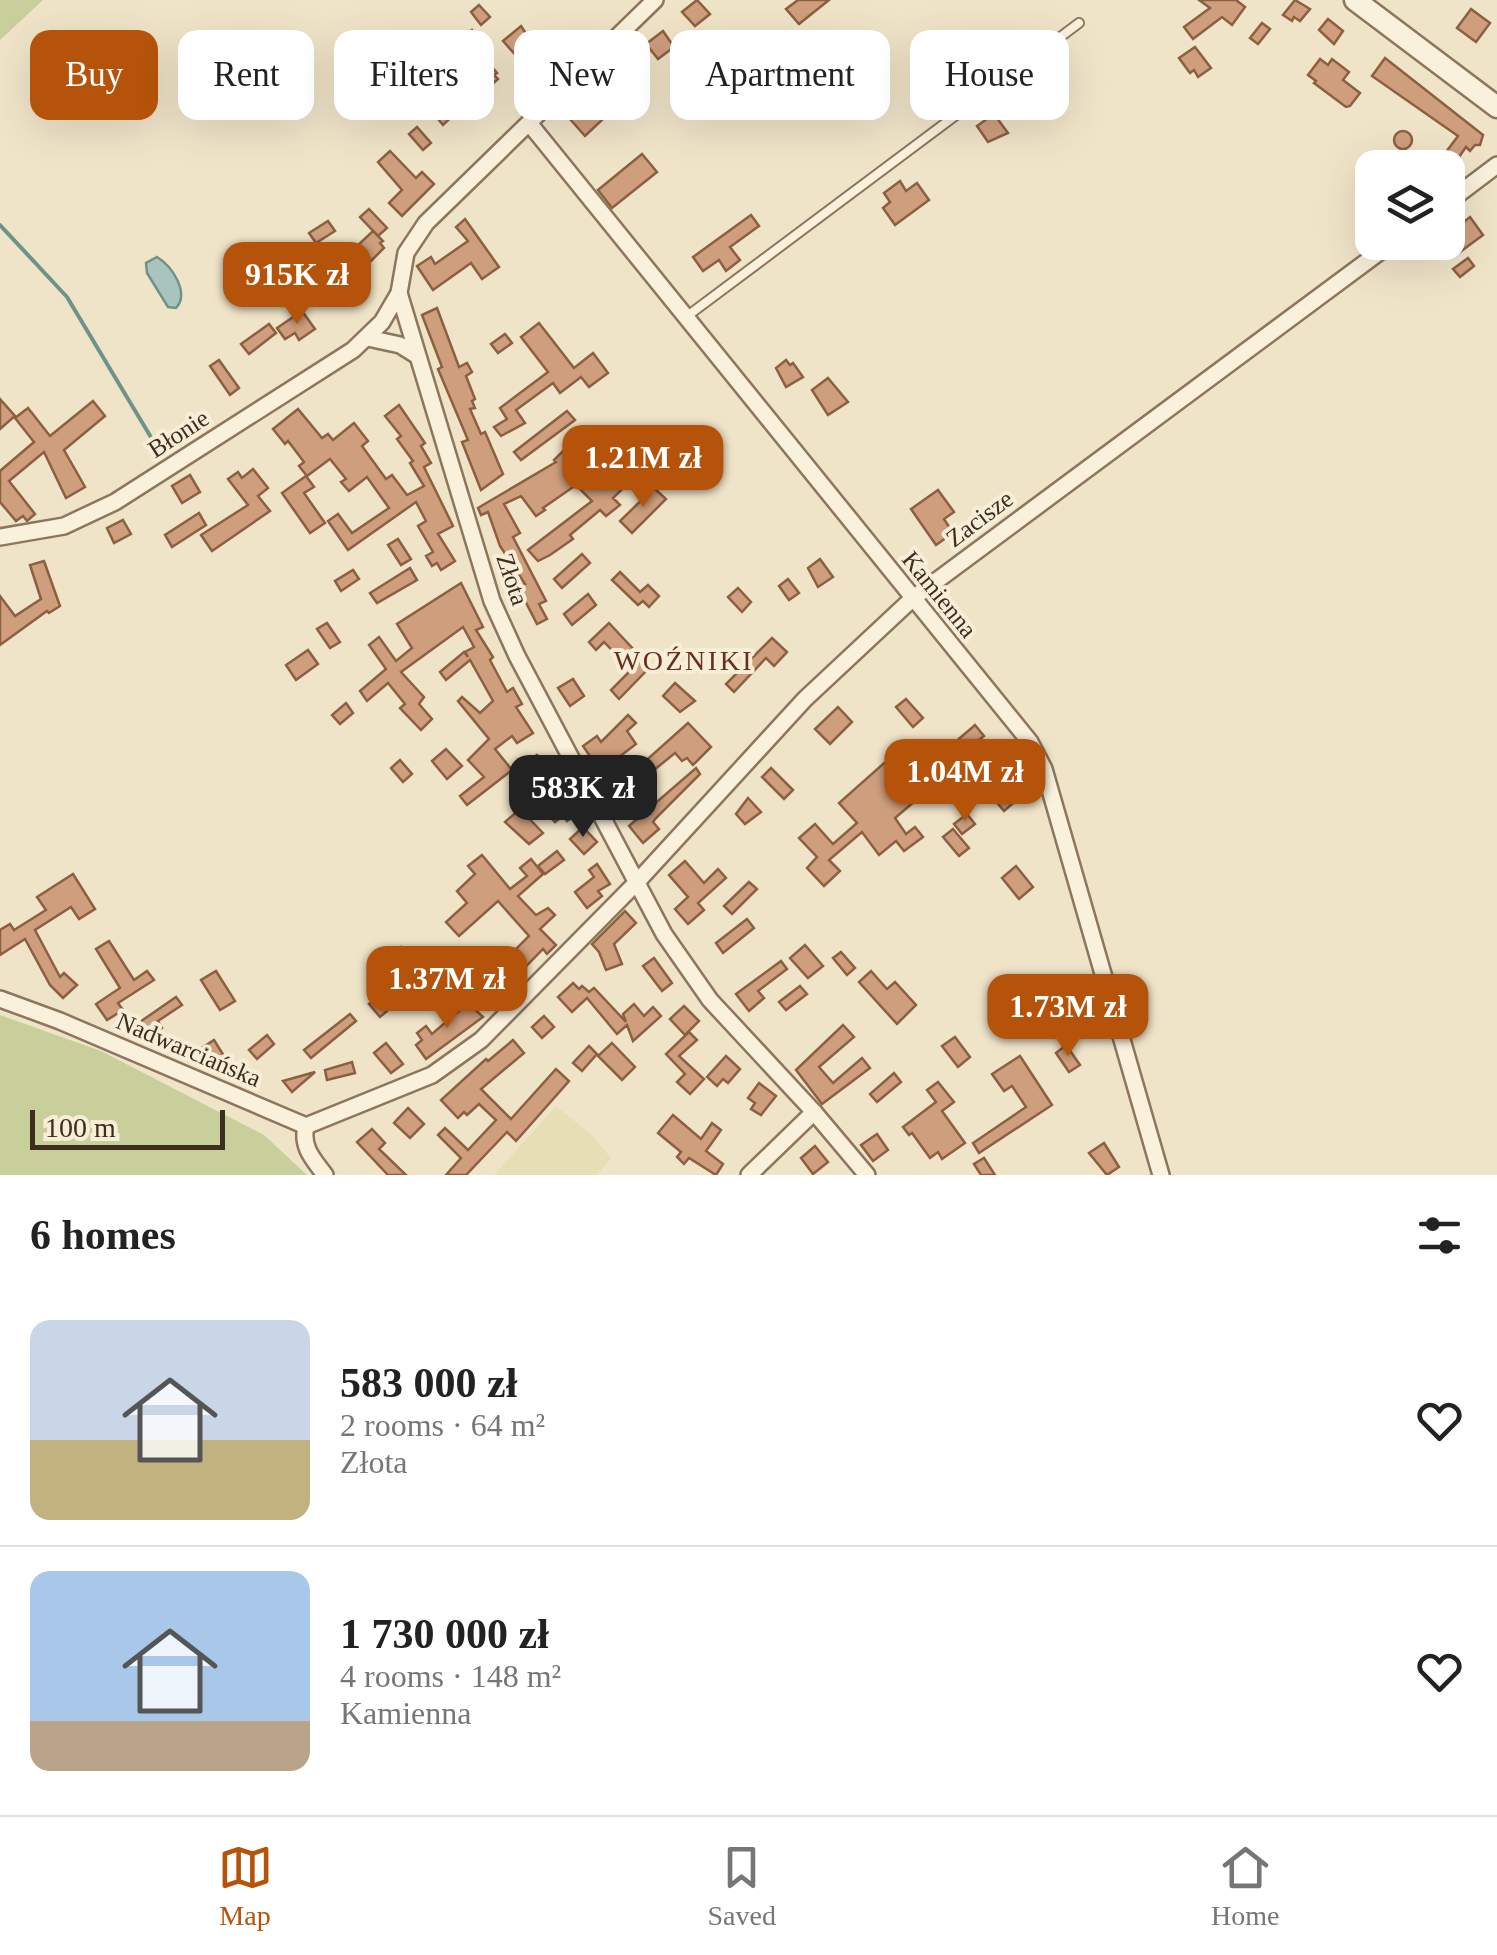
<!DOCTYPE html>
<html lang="en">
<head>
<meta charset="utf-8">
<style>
	body { margin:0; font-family:Georgia,serif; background:#f6f6f6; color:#222; height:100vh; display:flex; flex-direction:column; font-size:38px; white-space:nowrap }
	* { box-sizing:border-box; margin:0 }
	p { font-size:32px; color:#767676 }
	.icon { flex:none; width:55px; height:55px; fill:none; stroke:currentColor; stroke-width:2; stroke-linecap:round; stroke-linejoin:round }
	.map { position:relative; height:1175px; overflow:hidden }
	.details { display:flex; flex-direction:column; background:#fff; flex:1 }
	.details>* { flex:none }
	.banner { position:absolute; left:30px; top:30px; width:1438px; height:90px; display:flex; gap:20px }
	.controls { position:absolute; left:1355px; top:150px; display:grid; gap:20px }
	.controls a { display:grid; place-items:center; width:110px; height:110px; border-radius:20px; background:#fff; box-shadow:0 10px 40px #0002; font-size:50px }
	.scale { position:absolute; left:30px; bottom:25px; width:195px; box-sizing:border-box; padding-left:10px; border:5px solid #3d2e20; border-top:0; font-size:28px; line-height:35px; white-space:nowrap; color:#3d2e20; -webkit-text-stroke:8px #f7eed8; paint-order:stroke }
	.price { position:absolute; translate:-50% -85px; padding:0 22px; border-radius:20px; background:#b45309; color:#fff; font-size:32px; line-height:65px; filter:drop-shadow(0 2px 5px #0008) }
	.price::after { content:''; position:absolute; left:50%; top:60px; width:30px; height:22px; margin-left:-15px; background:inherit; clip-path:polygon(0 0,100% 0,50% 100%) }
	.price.active { background:#222; color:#fff }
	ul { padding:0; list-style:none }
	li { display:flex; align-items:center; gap:30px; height:250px; padding:0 30px }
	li+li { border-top:2px solid #e0e0e0 }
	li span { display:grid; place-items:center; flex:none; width:280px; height:200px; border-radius:20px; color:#555 }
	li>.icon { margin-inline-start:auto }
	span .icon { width:120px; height:120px; fill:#fffc; stroke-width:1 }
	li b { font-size:42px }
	h2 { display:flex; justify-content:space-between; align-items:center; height:120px; padding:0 30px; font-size:42px }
	.pill { padding:0 35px; border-radius:20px; background:#fff; box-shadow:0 10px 40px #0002; font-size:35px; line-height:90px }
	.pill.active { background:#b45309; color:#fff }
	.tabs { display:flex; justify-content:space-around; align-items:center; height:140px; border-top:2px solid #e0e0e0; background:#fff; font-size:28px; color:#767676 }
	.tabs a { display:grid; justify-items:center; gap:5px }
	.tabs .active { color:#b45309 }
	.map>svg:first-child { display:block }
	.farmland { fill:#e6deb5 }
	.green { fill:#c9cf9b }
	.water { fill:#a9c4bc; stroke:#6f938a; stroke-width:2.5 }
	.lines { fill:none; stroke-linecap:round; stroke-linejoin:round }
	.stream { stroke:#6f938a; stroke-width:4 }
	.building { fill:#cf9f7d; stroke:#8d5f41; stroke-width:2.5 }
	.service-casing { stroke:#8d765c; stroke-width:12 }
	.minor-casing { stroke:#8d765c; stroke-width:20 }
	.tertiary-casing { stroke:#8d765c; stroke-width:25 }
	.service { stroke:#faf1dc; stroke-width:8 }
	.minor { stroke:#faf1dc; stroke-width:15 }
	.tertiary { stroke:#faf1dc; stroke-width:20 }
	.labels { text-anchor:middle; stroke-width:8; stroke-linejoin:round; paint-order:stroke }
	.street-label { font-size:25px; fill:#3d2e20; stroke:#f7eed8 }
	.neighbourhood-label { font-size:28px; letter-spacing:2.5px; fill:#6b2e1e; stroke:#f7eed8 }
</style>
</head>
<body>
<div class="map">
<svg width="1497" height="1175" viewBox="0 0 1497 1175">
	<rect width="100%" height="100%" fill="#f0e4c8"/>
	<path class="farmland" d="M556,1106L593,1136L611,1158L597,1175H494Z"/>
	<g class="green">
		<path d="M0,0H43L0,40Z"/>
		<path d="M0,1015L101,1051L264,1135L307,1175H0Z"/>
	</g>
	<g class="water">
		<path d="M59,55L84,92L82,106L76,114L65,112L42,79L44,66Z"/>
		<path d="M157,257C172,266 190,293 176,308L168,307L147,273L146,263Z"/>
	</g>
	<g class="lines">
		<path class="stream" d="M0,225L67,297L161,454"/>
	</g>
	<g class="building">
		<path d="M697,0L710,14L695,26L682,12Z"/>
		<path d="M798,0H829L799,24L786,9Z"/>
		<path d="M1199,0H1236L1245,7L1232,25L1222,17L1193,39L1184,27L1210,8Z"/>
		<path d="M1295,0L1310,9L1300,21L1294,17L1292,21L1283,15Z"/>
		<path d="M479,5L490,17L481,25L471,12Z"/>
		<path d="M1471,9L1490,23L1476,42L1457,28Z"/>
		<path d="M1328,19L1343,31L1334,44L1319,30Z"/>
		<path d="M1262,23L1270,29L1258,44L1250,38Z"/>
		<path d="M521,26L535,47L520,60L503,41Z"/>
		<path d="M472,30L482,41L472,50L462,39Z"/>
		<path d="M663,31L674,47L658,59L646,44Z"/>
		<path d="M406,40L415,50L396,67L387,57Z"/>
		<path d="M742,44L754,58L697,103L686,89Z"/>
		<path d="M1195,47L1211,68L1198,77L1194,70L1190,73L1179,58Z"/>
		<path d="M1385,58L1483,135L1480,145H1475L1470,151L1466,147L1454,164L1459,168H1426L1437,152L1443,156L1458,136L1372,76Z"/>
		<path d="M485,59L497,73L494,75L498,79L487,89L471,71Z"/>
		<path d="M1320,59L1328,65L1332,59L1349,72L1343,80L1360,93L1350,106L1346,107L1314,83L1316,81L1308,75Z"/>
		<path d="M625,67L638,86L624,98L609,80Z"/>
		<path d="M451,97L461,108L443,125L433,113L444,98L447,101Z"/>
		<path d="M587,103L602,120L585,136L569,118Z"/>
		<path d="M994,114L1008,133L988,142L977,126Z"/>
		<path d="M417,127L431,143L423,150L409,134Z"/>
		<circle cx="1403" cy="140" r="9"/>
		<path d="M390,151L416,178L422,172L434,184L402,216L389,203L402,190L378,162Z"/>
		<path d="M642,154L657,172L612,208L598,190Z"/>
		<path d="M900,181L906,191L917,183L929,200L895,225L883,208L890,202L884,193Z"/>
		<path d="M369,209L387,228L378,236L360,217Z"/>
		<path d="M751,215L759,226L730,247L740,260L726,271L719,260L703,271L693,257Z"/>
		<path d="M1470,217L1483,235L1456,255L1448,244V235Z"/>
		<path d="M465,219L499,267L482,279L471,263L433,290L417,266L431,257L435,264L468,241L456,227Z"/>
		<path d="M328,221L335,231L316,243L309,233Z"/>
		<path d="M373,231L383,241L380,243L384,248L371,261L357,246Z"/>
		<path d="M1468,258L1474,266L1460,277L1453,269Z"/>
		<path d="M437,308L459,367L467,363L472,372L466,376L475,399L472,401L475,408L470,409L481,434L485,432L503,474L481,490L462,442L468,440L438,369L442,367L422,315Z"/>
		<path d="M302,311L315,329L299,340L295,333L285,339L277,328Z"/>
		<path d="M539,323L574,368L593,353L608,373L589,387L581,377L560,393L553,383L516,410L525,423L501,436L494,427L507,419L500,408L548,372L521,337Z"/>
		<path d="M269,324L276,333L249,354L241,344Z"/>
		<path d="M505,334L512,343L498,353L491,344Z"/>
		<path d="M219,360L239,388L230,395L210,366Z"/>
		<path d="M786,360L790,365L793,363L803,377L786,387L776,368Z"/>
		<path d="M828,378L848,402L828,415L812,390Z"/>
		<path d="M0,399L15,416L0,429Z"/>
		<path d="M93,401L105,416L64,450L85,487L66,498L44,452L9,481L35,514L27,521L23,516L16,521L0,502V471L34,442L15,418L28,408L50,436Z"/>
		<path d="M399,405L425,443L421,446L431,463L424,467L453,526L438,534L455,561L441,570L437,563L432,566L426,556L433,552L418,526L426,521L416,502L348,550L328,521L338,514L352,533L389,508L367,477L349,491L341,482L346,479L330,459L307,476L299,466L304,462L288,441L285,444L273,429L298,409L322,438L328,434L333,440L354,423L368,441L362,446L386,479L392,475L407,495L424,486L410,463L413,461L397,439L401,436L385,416Z"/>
		<path d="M567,411L575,420L521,460L514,452Z"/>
		<path d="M597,448L606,456L589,473L605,489L645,450L653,459L613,498L620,505L606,516L600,510L570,535L573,539L550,555L538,561L528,550L592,501L576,485L543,508L545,510L536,516L521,496L504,504L520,533L513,537L546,601L539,604L547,619L537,624L518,587L525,584L500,546L488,512L481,515L478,508L556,462L554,460L565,449L580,466Z"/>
		<path d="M253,469L268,488L258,496L270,511L212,551L201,535L248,505L228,479L238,472L242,478Z"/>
		<path d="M190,475L200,492L182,503L172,486Z"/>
		<path d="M306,476L314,487L304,493L325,523L310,533L282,493Z"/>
		<path d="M654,488L666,499L632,533L620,521Z"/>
		<path d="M938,490L954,512L944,519L953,533L936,545L911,509Z"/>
		<path d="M199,513L206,525L172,547L165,535Z"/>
		<path d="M123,520L131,534L114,543L107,528Z"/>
		<path d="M398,539L411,559L401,565L388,545Z"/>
		<path d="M582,554L590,563L562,588L554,579Z"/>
		<path d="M820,559L833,577L818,587L808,568Z"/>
		<path d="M44,561L60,606L49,613L47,611L0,645V596L15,616L41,599L30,565Z"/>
		<path d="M410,568L417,580L377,603L370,593Z"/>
		<path d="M353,570L359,579L341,591L335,581Z"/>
		<path d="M620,572L640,592L648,585L659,596L649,607L643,601L638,605L612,580Z"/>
		<path d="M788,579L799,593L789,600L779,586Z"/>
		<path d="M461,583L483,627L476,630L493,657L490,660L507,692L513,688L522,704L516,707L533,733L517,743L512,736L495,749L512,770L467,805L460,796L484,777L468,760L489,739L458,701L462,697L480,713L493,701L470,660L446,680L440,672L464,652L468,657L465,652L474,647L463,627L401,672L424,697L419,704L432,719L421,730L400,708L405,704L388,683L367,701L360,691L386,669L369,645L379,637L396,661L412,648L397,624Z"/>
		<path d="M738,588L751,602L742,612L728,597Z"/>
		<path d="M588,594L596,605L572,625L564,614Z"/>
		<path d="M327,623L340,642L330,648L317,629Z"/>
		<path d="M609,623L650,667L619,699L611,690L631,670L604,642L596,650L589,642Z"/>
		<path d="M772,638L787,652L774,666L766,658L734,692L726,684Z"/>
		<path d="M308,650L318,664L296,680L286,665Z"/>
		<path d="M573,679L584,696L570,706L558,688Z"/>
		<path d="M675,683L695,701L680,712L663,696Z"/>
		<path d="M906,699L923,718L913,727L896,707Z"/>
		<path d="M346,703L353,713L340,724L332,715Z"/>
		<path d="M838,707L852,722L830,744L815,729Z"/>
		<path d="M628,715L636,723L627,731L636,744L610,764L622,782L688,723L711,747L693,765L687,758L682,761L675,753L632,788L635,792L631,795L632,797L618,808L607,792L612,788L583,746L597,736L601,742Z"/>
		<path d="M975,725L984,736L946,765L939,756Z"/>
		<path d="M446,749L462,766L447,779L432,761Z"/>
		<path d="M537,755L543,761L553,780L539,789L534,782L530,785L519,768Z"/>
		<path d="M891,757L922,795L895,818L906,834L915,827L923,837L904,851L896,841L879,855L862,832L829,860L840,871L824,886L807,868L817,857L799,838L815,824L833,844L857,823L839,803Z"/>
		<path d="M400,760L412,774L403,782L391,768Z"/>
		<path d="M696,768L700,774L656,818L653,822L659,829L643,843L629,826Z"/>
		<path d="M771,768L793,790L784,799L762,777Z"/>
		<path d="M1008,785L1019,798L1004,811L993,798Z"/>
		<path d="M570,796L582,811L567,821L563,816L555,822L547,814Z"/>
		<path d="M748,798L761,812L745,824L736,814Z"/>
		<path d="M520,809L543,833L529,844L505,822Z"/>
		<path d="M967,814L975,824L962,834L954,824Z"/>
		<path d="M583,827L597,842L584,854L570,839Z"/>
		<path d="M953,829L969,848L959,856L943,837Z"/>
		<path d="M557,851L564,860L545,874L538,866Z"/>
		<path d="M482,855L510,889L527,876L520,868L531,859L543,874L518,896L536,915L548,908L555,915L540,929L556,945L547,954L543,949L509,984L492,968L502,958L505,960L529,936L498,901L459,936L446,922L467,903L457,891L475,874L468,866Z"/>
		<path d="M685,861L704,883L718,869L726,878L698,903L704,910L688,924L675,909L688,897L669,875Z"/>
		<path d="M597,864L610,884L598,891L602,896L587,908L575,892L594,877L589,870Z"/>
		<path d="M1016,866L1033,887L1019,899L1002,878Z"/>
		<path d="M73,874L95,909L79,919L71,907L35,930L60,977L64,973L77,985L63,998L50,985L25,939L0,955V930L10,924L14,930L46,910L37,897Z"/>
		<path d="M749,882L757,889L732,914L724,906Z"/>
		<path d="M625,911L636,923L614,944L622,964L606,970L599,952L592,944Z"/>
		<path d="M747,919L754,928L723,953L716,943Z"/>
		<path d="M109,941L134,980L147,971L154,980L118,1003L123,1010L107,1020L96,1004L120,988L96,949Z"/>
		<path d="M805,945L823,966L808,978L790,958Z"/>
		<path d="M401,947L418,964L434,949L445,960L425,985L405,965L389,980L378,969Z"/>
		<path d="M841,952L855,968L847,975L833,958Z"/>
		<path d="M654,958L672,983L662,991L643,966Z"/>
		<path d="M781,961L787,969L758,991L764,998L749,1011L736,994Z"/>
		<path d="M216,971L235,1001L220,1010L201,980Z"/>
		<path d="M871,971L887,989L895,982L916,1005L897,1024L859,982Z"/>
		<path d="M573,983L579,989L582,986L589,992L594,988L626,1022L623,1014L634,1004L644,1016L653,1007L661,1016L633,1041L627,1025L617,1034L587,998L572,1012L558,997Z"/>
		<path d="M391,986L401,999L380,1017L369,1004Z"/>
		<path d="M800,986L807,994L786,1010L779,1002Z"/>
		<path d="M176,997L182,1005L158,1021L162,1028L147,1039L137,1024Z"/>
		<path d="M468,1003L483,1017L426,1059L416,1045L422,1040L417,1033L426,1026L432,1034Z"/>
		<path d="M684,1006L699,1021L685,1035L670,1019Z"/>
		<path d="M350,1014L356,1021L311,1058L304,1050Z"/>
		<path d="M544,1016L554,1027L542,1038L532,1027Z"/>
		<path d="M843,1025L854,1037L819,1067L833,1083L862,1058L870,1068L822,1104L796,1070Z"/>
		<path d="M689,1032L697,1040L679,1056L704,1079L690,1094L677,1082L685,1074L666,1054Z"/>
		<path d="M267,1035L274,1044L257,1059L249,1050Z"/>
		<path d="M955,1037L970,1057L958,1067L942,1046Z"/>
		<path d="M214,1040L224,1056L212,1065L200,1049Z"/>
		<path d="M513,1040L524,1053L481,1089L511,1119L556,1069L569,1081L516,1141L507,1132L466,1175H446L461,1158L438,1135L445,1128L468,1150L496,1120L479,1104L467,1115L464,1112L458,1118L441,1100L486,1059L488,1061Z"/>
		<path d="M386,1043L403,1064L391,1073L374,1053Z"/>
		<path d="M612,1043L635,1067L622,1080L598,1056Z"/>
		<path d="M1066,1045L1080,1065L1069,1072L1056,1053Z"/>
		<path d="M589,1046L597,1054L582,1071L573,1063Z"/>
		<path d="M726,1056L740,1069L728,1083L723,1079L717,1086L707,1077Z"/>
		<path d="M1020,1056L1052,1105L979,1153L973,1143L1026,1107L1012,1086L1004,1091L992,1074Z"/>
		<path d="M352,1062L355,1073L327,1080L325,1070Z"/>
		<path d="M315,1072L292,1092L283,1081Z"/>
		<path d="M894,1073L901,1082L877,1102L870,1094Z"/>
		<path d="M938,1082L954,1102L942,1111L965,1143L942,1159L938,1152L930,1158L912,1133L909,1135L903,1127L936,1102L927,1090Z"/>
		<path d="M759,1083L776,1096L761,1115L751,1109L755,1103L748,1098Z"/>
		<path d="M408,1108L424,1124L410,1138L394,1123Z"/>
		<path d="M673,1115L701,1139L712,1123L721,1130L706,1151L723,1164L716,1175L689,1158L684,1164L677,1157L681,1152L658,1133Z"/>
		<path d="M372,1129L385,1143L379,1149L406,1175H388L357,1142Z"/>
		<path d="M877,1134L888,1150L873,1161L861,1145Z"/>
		<path d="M1104,1143L1119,1167L1107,1175L1089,1153Z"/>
		<path d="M815,1146L828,1162L813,1174L801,1158Z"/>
		<path d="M984,1158L995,1175H981L974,1164Z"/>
	</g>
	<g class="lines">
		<g class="service-casing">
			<path id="service" d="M686,317L1079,23"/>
		</g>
		<g class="minor-casing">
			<g id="minor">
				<path d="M655,0L426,223L406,253L399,293L492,601L517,656L664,934L710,1000L814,1112L867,1175"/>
				<path d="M529,123L1030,742L1044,769L1161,1175"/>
				<path d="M1448,202L1497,165"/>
				<path d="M368,338L400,345L416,355"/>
				<path d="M0,537L64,526L115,502L353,350L382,322L399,293"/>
				<path d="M0,999L60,1021L306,1126"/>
				<path d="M306,1126L432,1075L481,1040L637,882L805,699L912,599L1393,242"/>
				<path d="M306,1126C301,1147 313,1159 325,1175"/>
				<path d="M749,1175L814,1112"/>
			</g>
		</g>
		<g class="tertiary-casing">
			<path id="tertiary" d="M1355,0L1497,107"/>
		</g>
		<use href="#service" class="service"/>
		<use href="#minor" class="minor"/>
		<use href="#tertiary" class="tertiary"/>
	</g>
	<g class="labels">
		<g class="street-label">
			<text transform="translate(178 433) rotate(-33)" y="9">Błonie</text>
			<text transform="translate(979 518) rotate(-37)" y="9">Zacisze</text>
			<text transform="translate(513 579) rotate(71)" y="9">Złota</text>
			<text transform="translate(940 594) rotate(51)" y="9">Kamienna</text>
			<text transform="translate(189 1049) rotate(23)" y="9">Nadwarciańska</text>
		</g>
		<g class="neighbourhood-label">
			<text x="684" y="670">WOŹNIKI</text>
		</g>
	</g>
</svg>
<div class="controls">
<a><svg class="icon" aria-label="layers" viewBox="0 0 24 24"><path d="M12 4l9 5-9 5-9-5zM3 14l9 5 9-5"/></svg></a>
</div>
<div class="scale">100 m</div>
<b class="price" style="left:297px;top:327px">915K zł</b>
<b class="price" style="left:643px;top:510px">1.21M zł</b>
<b class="price" style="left:965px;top:824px">1.04M zł</b>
<b class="price active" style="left:583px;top:840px">583K zł</b>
<b class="price" style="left:447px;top:1031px">1.37M zł</b>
<b class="price" style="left:1068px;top:1059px">1.73M zł</b>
<div class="banner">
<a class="pill active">Buy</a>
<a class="pill">Rent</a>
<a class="pill">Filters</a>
<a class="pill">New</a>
<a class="pill">Apartment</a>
<a class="pill">House</a>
</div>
</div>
<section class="details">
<h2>6 homes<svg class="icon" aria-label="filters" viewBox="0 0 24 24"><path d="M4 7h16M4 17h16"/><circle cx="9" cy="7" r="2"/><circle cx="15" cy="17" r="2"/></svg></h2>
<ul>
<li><span style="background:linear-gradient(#c9d6e8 60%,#c2b280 0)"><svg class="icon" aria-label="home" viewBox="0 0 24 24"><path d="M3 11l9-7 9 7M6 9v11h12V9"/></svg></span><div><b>583 000 zł</b><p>2 rooms · 64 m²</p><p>Złota</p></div><svg class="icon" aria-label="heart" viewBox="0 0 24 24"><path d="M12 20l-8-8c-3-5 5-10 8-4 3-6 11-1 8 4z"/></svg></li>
<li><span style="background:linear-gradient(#a9c7e8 75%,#b9a48a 0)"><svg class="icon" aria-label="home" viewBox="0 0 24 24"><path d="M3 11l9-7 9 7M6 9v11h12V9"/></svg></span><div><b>1 730 000 zł</b><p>4 rooms · 148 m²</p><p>Kamienna</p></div><svg class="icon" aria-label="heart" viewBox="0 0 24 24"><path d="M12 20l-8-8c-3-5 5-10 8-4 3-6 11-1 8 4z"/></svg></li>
</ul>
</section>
<nav class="tabs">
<a class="active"><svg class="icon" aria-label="map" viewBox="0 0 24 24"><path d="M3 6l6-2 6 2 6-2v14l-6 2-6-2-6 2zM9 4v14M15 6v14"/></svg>Map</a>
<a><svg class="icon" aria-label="saved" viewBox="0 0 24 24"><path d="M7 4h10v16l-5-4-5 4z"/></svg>Saved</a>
<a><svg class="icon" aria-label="home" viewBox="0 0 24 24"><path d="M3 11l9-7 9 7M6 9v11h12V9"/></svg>Home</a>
</nav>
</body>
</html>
